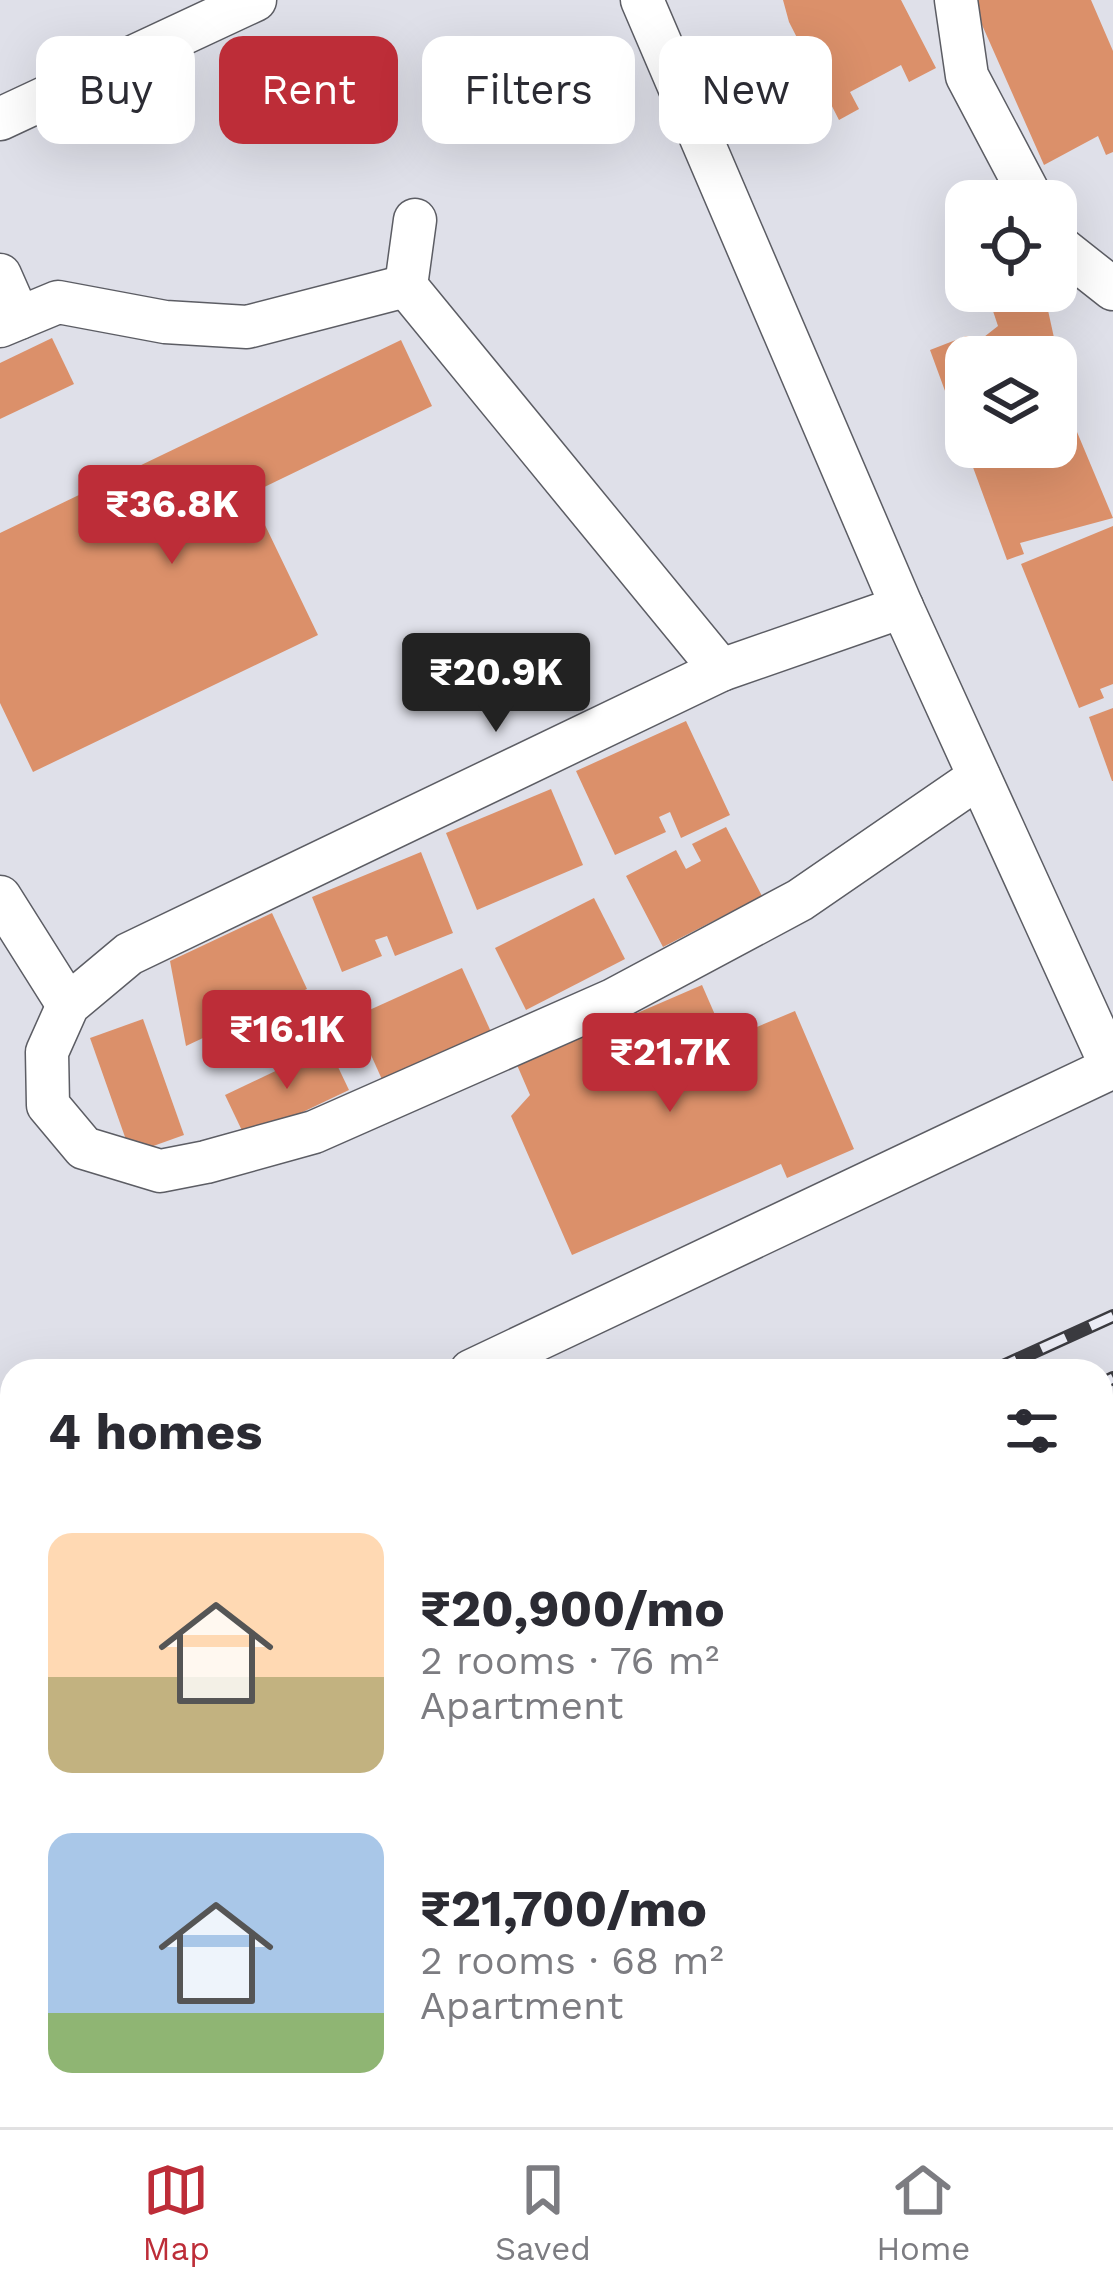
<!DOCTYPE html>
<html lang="en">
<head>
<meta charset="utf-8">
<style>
	body { margin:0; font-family:"Work Sans",sans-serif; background:#f2f2f3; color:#2b2b33; height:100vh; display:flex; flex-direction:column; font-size:45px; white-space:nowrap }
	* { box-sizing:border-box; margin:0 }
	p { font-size:39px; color:#7c7c81 }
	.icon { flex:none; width:66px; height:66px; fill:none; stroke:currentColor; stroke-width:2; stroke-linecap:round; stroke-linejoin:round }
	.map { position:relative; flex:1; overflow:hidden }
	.details { position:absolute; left:0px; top:1359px; width:1113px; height:768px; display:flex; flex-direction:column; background:#fff; border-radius:36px 36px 0 0; box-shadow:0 12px 48px #0002 }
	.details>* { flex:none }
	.guide { position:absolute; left:36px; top:36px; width:1041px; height:108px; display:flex; gap:24px }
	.tools { position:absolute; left:945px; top:180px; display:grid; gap:24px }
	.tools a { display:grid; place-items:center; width:132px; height:132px; border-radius:24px; background:#fff; box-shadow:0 12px 48px #0002; font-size:60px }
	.price { position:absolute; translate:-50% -102px; padding:0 27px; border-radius:12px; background:#bd2d38; color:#fff; font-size:39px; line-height:78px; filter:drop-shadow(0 3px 6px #0008) }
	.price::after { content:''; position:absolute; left:50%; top:72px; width:36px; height:27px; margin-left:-18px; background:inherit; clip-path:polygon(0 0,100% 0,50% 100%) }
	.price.on { background:#222; color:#fff }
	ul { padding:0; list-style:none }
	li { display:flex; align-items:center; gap:36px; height:300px; padding:0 48px }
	li span { display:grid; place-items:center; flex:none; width:336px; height:240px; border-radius:24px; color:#555 }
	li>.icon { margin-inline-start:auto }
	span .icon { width:144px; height:144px; fill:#fffc; stroke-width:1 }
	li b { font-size:51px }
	h2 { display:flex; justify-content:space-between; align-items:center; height:144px; padding:0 48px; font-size:51px }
	.chip { padding:0 42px; border-radius:24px; background:#fff; box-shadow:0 12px 48px #0002; font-size:42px; line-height:108px }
	.chip.on { background:#bd2d38; color:#fff }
	.dock { display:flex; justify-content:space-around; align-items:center; height:168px; border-top:3px solid #e1e1e2; background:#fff; font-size:33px; color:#7c7c81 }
	.dock a { display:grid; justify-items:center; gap:6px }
	.dock .on { color:#bd2d38 }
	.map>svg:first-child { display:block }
	.building { fill:#db906a; fill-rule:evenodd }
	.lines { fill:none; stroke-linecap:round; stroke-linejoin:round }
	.minor-casing { stroke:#5c5d64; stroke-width:45 }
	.minor { stroke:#fff; stroke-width:42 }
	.rail-casing { stroke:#3b3b40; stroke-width:14 }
	.rail { stroke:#ecedf6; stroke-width:9; stroke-dasharray:27; stroke-linecap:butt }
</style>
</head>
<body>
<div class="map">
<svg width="1113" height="2127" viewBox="0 0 1113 2127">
	<rect width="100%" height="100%" fill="#dfe0e9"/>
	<g class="building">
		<path d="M783,0H901L936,68L909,82L901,65L850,92L859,109L839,120L789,22Z"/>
		<path d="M971,0H1091L1113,51V152L1106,155L1098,136L1044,165Z"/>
		<path d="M1044,292L1072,420L1113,518L1020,543L1024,554L1007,560L930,350L966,336L984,337L998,326L993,311ZM966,357H1056V447H966Z"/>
		<path d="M52,338L74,384L0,419V363Z"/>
		<path d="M401,340L432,406L250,494L318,635L33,772L0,703V533Z"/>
		<path d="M1113,526V684L1100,689L1104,698L1079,708L1021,564Z"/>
		<path d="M1113,708V781H1112L1089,717Z"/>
		<path d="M686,721L730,815L681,838L670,812L659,817L666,832L615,855L576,771Z"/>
		<path d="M551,789L583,865L477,910L446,833Z"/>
		<path d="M726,827L762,896L663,947L626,876L676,850L686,869L701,861L692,844Z"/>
		<path d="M421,852L453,933L395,956L387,936L375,940L382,956L342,972L312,897Z"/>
		<path d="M594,898L625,959L526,1010L495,948Z"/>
		<path d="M272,913L307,989L186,1046L170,961Z"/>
		<path d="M462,968L492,1034L384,1084L354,1017Z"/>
		<path d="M702,985L726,1040L795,1011L854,1149L787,1178L781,1164L572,1255L511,1116L530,1095L517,1065Z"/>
		<path d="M143,1019L184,1135L131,1154L90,1038Z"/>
		<path d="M328,1046L349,1090L246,1139L225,1095Z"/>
	</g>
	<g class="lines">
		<g class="minor-casing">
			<g id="minor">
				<path d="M642,0L902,607L1112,1068"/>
				<path d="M956,0L967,76L1033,201"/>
				<path d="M0,119L255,0"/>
				<path d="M415,220L406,286L721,670"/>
				<path d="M1056,244L1113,289"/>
				<path d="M0,275L19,318"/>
				<path d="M0,326L58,302L165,322L247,327L406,286"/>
				<path d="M902,607L721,670L129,954L68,1005L47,1052L48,1105L84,1148L160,1171L206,1162L314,1132L613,1000L800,900L979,777"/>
				<path d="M0,897L68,1005"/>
				<path d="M471,1371L1113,1067"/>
				<path d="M0,1594L12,1588"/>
				<path d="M1101,1793L1113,1787"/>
				<path d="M1101,1854L1113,1849"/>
				<path d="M1101,2025L1113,2012"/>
				<path d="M644,2115L653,2127"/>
				<path d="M1018,2115L1031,2127"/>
				<path d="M357,2127L385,2115"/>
			</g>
		</g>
		<use href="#minor" class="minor"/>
		<g class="rail-casing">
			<g id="rail">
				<path d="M992,1371L1113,1316"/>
				<path d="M1101,1384L1113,1378"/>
				<path d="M1101,1463L1113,1458"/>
				<path d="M0,1823L12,1817"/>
				<path d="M0,1854L12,1848"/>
				<path d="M0,1894L12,1888"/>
				<path d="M0,1961L12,1955"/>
			</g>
		</g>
		<use href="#rail" class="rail"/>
	</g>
</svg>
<div class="tools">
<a><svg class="icon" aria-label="locate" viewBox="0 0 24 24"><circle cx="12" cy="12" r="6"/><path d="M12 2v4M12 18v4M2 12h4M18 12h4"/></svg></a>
<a><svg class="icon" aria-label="layers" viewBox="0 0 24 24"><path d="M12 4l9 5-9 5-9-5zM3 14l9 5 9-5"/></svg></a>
</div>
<b class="price" style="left:172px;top:567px">₹36.8K</b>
<b class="price on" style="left:496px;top:735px">₹20.9K</b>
<b class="price" style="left:287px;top:1092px">₹16.1K</b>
<b class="price" style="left:670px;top:1115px">₹21.7K</b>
<div class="guide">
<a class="chip">Buy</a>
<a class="chip on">Rent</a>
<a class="chip">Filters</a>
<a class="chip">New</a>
</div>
<section class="details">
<h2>4 homes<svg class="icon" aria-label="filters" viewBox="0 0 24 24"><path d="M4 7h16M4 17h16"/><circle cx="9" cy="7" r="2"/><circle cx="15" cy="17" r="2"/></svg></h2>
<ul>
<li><span style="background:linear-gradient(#ffd9b3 60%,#c2b280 0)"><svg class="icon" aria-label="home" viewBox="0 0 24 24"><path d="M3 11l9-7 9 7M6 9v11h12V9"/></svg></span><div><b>₹20,900/mo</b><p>2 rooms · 76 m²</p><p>Apartment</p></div></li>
<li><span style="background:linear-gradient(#a9c7e8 75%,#8fb573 0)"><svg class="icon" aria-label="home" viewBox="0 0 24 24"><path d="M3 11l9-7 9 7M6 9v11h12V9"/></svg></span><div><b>₹21,700/mo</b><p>2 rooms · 68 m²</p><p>Apartment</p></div></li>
</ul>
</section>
</div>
<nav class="dock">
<a class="on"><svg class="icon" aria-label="map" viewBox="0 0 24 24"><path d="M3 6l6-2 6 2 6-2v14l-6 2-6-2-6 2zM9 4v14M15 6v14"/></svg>Map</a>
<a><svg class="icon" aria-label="saved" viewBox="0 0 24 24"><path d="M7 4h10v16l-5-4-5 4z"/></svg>Saved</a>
<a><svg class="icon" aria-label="home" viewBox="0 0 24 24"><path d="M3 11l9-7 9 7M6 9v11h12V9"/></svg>Home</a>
</nav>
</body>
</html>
